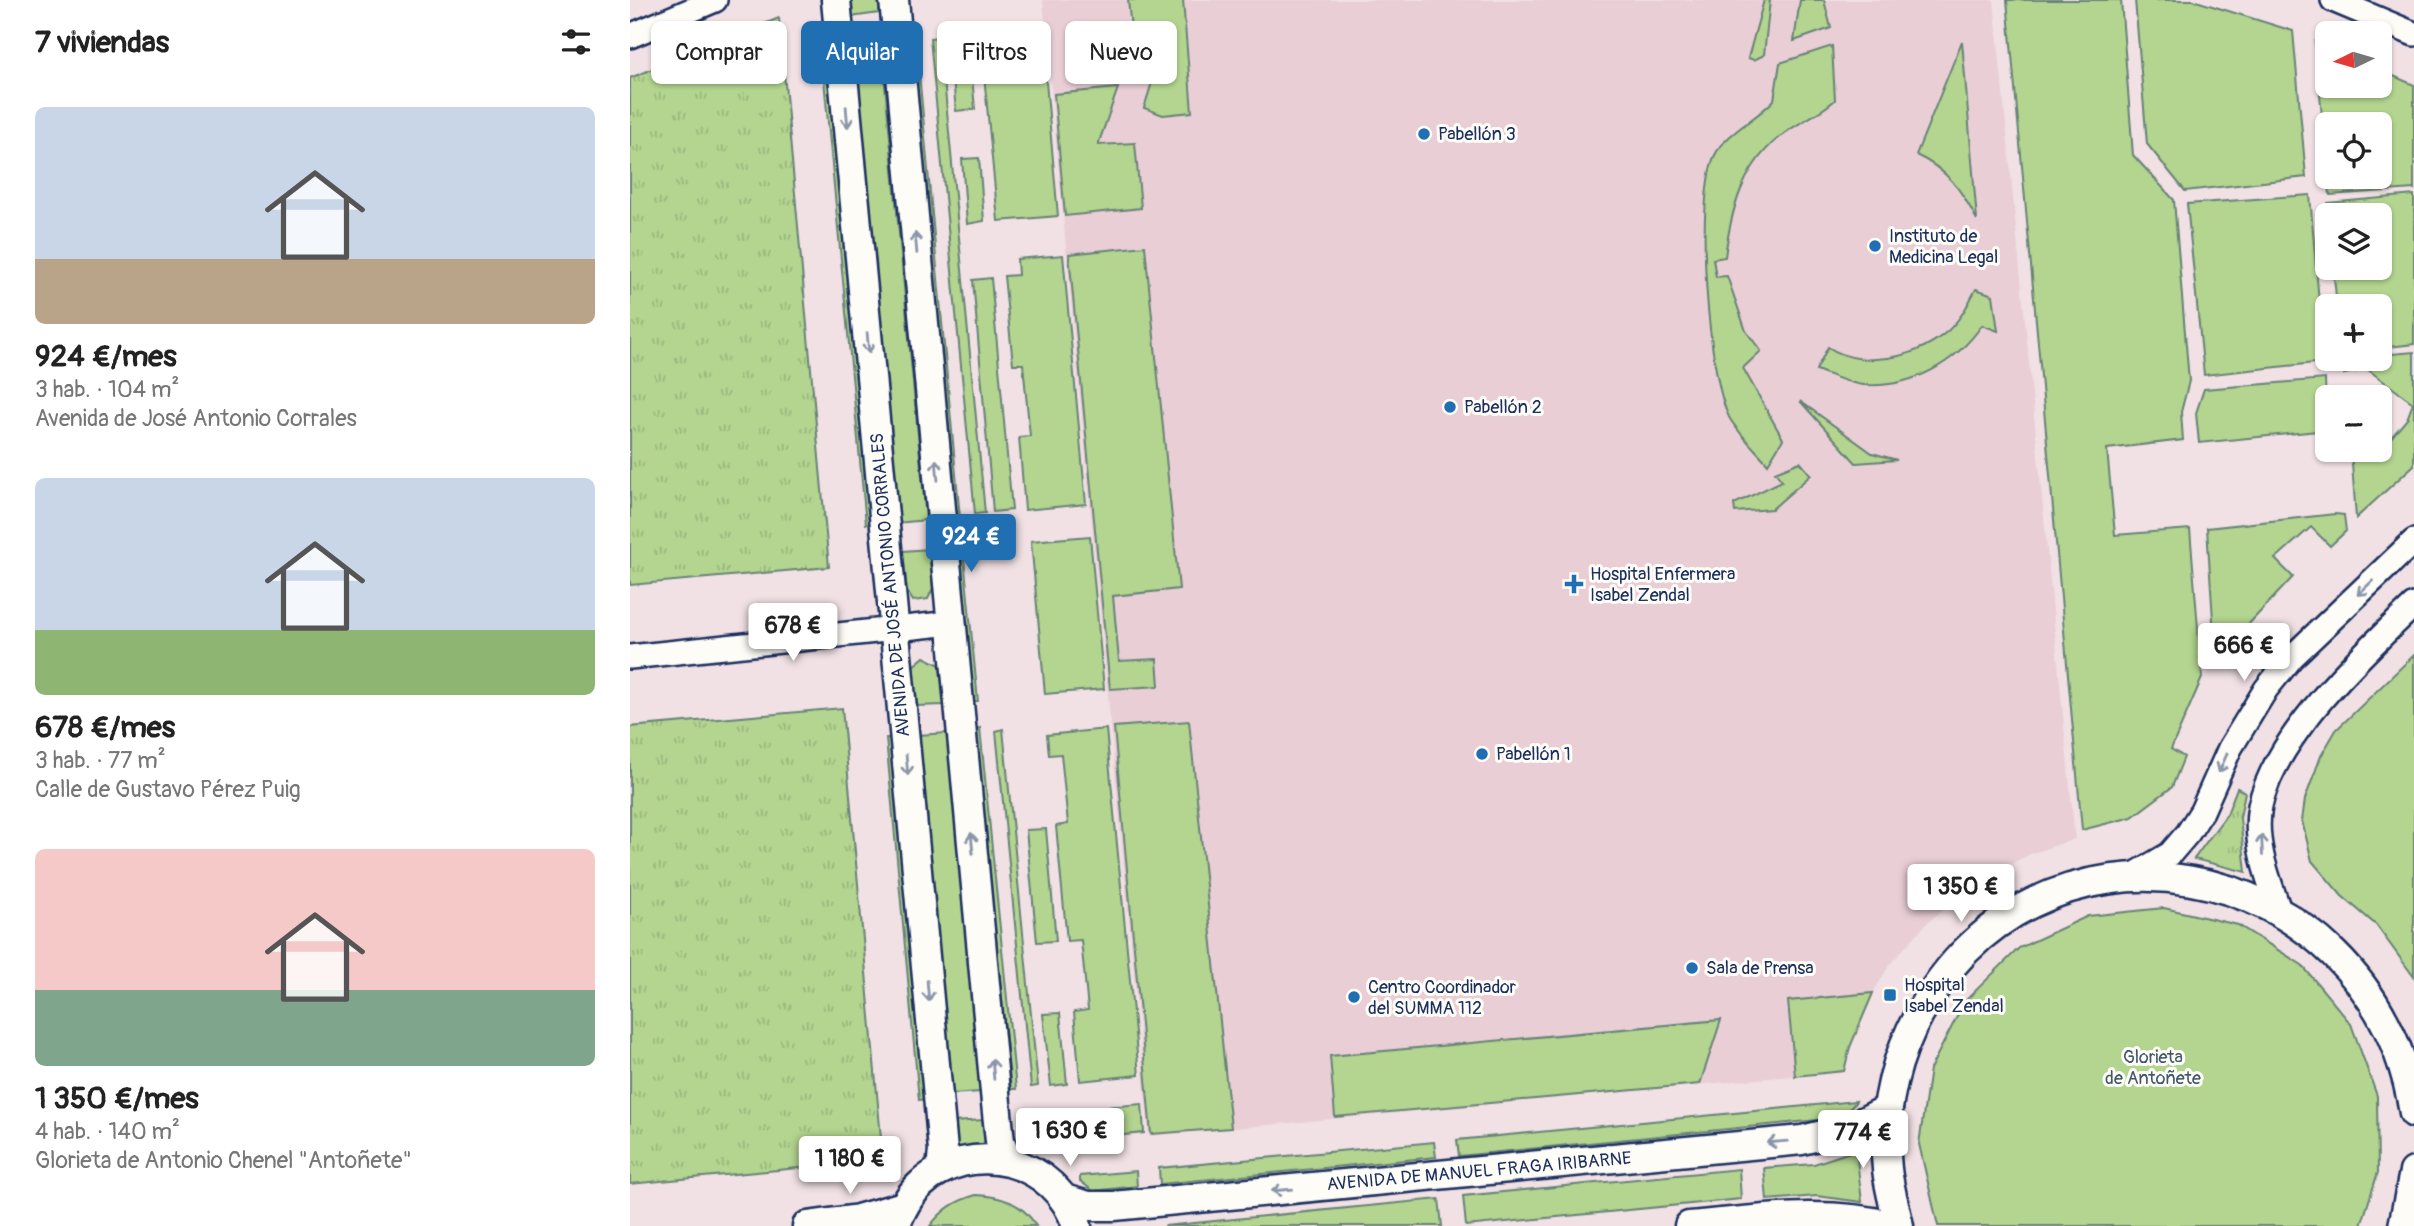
<!DOCTYPE html>
<html lang="es">
<head>
<meta charset="utf-8">
<style>
	body { margin:0; font-family:Pangolin,sans-serif; background:#f2f2f2; color:#222; height:100vh; display:flex; flex-direction:column; font-size:26px; white-space:nowrap }
	* { box-sizing:border-box; margin:0 }
	p { font-size:23px; color:#767676 }
	.icon { flex:none; width:38px; height:38px; fill:none; stroke:currentColor; stroke-width:2; stroke-linecap:round; stroke-linejoin:round }
	.map { position:relative; flex:1; overflow:hidden }
	.sheet { display:flex; flex-direction:column; background:#fff; width:630px }
	.sheet>* { flex:none }
	.guide { position:absolute; left:21px; top:21px; width:665px; height:63px; display:flex; gap:14px }
	.needle { width:46px; rotate:265deg }
	.controls { position:absolute; left:1685px; top:21px; display:grid; gap:14px }
	.controls a { display:grid; place-items:center; width:77px; height:77px; border-radius:10px; background:#fff; box-shadow:0 2px 5px #0004; font-size:35px }
	.price { position:absolute; translate:-50% -60px; padding:0 16px; border-radius:7px; background:#fff; color:#222; font-size:23px; line-height:46px; filter:drop-shadow(0 2px 4px #0008) }
	.price::after { content:''; position:absolute; left:50%; top:42px; width:21px; height:16px; margin-left:-10px; background:inherit; clip-path:polygon(0 0,100% 0,50% 100%) }
	.price.selected { background:#1f6fb2; color:#fff }
	ul { padding:0; list-style:none }
	li { display:grid; align-content:center; gap:14px; height:371px; padding:0 35px }
	li span { display:grid; place-items:center; height:217px; border-radius:10px; color:#555 }
	li>.icon { margin-inline-start:auto }
	span .icon { width:126px; height:126px; fill:#fffc; stroke-width:1 }
	li b { font-size:30px }
	h2 { display:flex; justify-content:space-between; align-items:center; height:84px; padding:0 35px; font-size:30px }
	.chip { padding:0 24px; border-radius:10px; background:#fff; box-shadow:0 2px 5px #0004; font-size:24px; line-height:63px }
	.chip.selected { background:#1f6fb2; color:#fff }
	main { display:flex; flex:1; min-height:0 }
	.map>svg:first-child { display:block }
	.built { fill:#e9ced6 }
	.grass { fill:url(#grass-tufts); stroke:#678276; stroke-width:2 }
	.green { fill:#b3d58f; stroke:#678276; stroke-width:2 }
	.lines { fill:none; stroke-linecap:round; stroke-linejoin:round }
	.minor-casing { stroke:#1b2f5e; stroke-width:28 }
	.tertiary-casing { stroke:#1b2f5e; stroke-width:33 }
	.minor { stroke:#fdfcf7; stroke-width:23 }
	.tertiary { stroke:#fdfcf7; stroke-width:28 }
	.oneway { stroke:#8c96aa }
	.poi-dot { fill:#1f6fb2; stroke:#fdfcf7; stroke-width:2.5 }
	.labels { text-anchor:middle; stroke-width:6; stroke-linejoin:round; paint-order:stroke }
	.poi-label { font-size:18px; fill:#1b2f5e; stroke:#fdfcf7; text-anchor:start }
	.street-label { font-size:18px; fill:#1b2f5e; stroke:#fdfcf7 }
	.park-label { font-size:18px; fill:#41586a; stroke:#fdfcf7 }
</style>
</head>
<body>
<main>
<section class="sheet">
<h2>7 viviendas<svg class="icon" aria-label="filters" viewBox="0 0 24 24"><path d="M4 7h16M4 17h16"/><circle cx="9" cy="7" r="2"/><circle cx="15" cy="17" r="2"/></svg></h2>
<ul>
<li><span style="background:linear-gradient(#c9d6e8 70%,#b9a48a 0)"><svg class="icon" aria-label="home" viewBox="0 0 24 24"><path d="M3 11l9-7 9 7M6 9v11h12V9"/></svg></span><div><b>924 €/mes</b><p>3 hab. · 104 m²</p><p>Avenida de José Antonio Corrales</p></div></li>
<li><span style="background:linear-gradient(#c9d6e8 70%,#8fb573 0)"><svg class="icon" aria-label="home" viewBox="0 0 24 24"><path d="M3 11l9-7 9 7M6 9v11h12V9"/></svg></span><div><b>678 €/mes</b><p>3 hab. · 77 m²</p><p>Calle de Gustavo Pérez Puig</p></div></li>
<li><span style="background:linear-gradient(#f6c9c9 65%,#7fa58c 0)"><svg class="icon" aria-label="home" viewBox="0 0 24 24"><path d="M3 11l9-7 9 7M6 9v11h12V9"/></svg></span><div><b>1 350 €/mes</b><p>4 hab. · 140 m²</p><p>Glorieta de Antonio Chenel &quot;Antoñete&quot;</p></div></li>
</ul>
</section>
<div class="map">
<svg width="1784" height="1226" viewBox="0 0 1784 1226">
	<defs>
		<pattern id="grass-tufts" width="24" height="20" patternUnits="userSpaceOnUse" patternTransform="scale(1.75)"><rect width="24" height="20" fill="#b3d58f"/><path d="M3 7l-1-3M5 7V3M7 7l1-3M15 17l-1-3M17 17v-4M19 17l1-3" fill="none" stroke="#99b77e"/></pattern>
	</defs>
	<rect width="100%" height="100%" fill="#f1e1e4"/>
	<filter id="ink" filterUnits="userSpaceOnUse"><feTurbulence type="fractalNoise" baseFrequency=".0143" numOctaves="2"/><feDisplacementMap in="SourceGraphic" scale="14" xChannelSelector="R" yChannelSelector="G"/><feConvolveMatrix kernelMatrix="1 2 1 2 8 2 1 2 1" color-interpolation-filters="sRGB"/></filter>
	<g filter="url(#ink)">
		<path class="built" d="M413,0H1364L1445,839L1400,854L1343,884L1297,923L1260,964L1243,993L1220,1047L1214,1071L519,1136Z"/>
		<g class="grass">
			<path d="M149,18L199,567L0,585V78Z"/>
			<path d="M212,708L253,1160L0,1184V727Z"/>
			<path d="M1607,788L1615,792L1610,818L1616,872L1564,859L1597,814Z"/>
		</g>
		<g class="green">
			<path d="M218,0H248L250,13L220,17Z"/>
			<path d="M498,0H553L562,112L533,115L514,108L525,73L505,67Z"/>
			<path d="M1134,0H1140L1134,55L1124,60L1118,58Z"/>
			<path d="M1170,0H1194L1201,28L1164,41Z"/>
			<path d="M1377,0H1491L1503,155L1544,200L1559,381L1551,412L1553,440L1477,449L1485,535L1560,529L1572,678L1541,749L1554,757L1542,787L1502,817L1452,830Z"/>
			<path d="M1505,0H1563L1663,31L1676,177L1555,191L1517,144Z"/>
			<path d="M411,26L428,216L368,221L350,33Z"/>
			<path d="M338,33L345,109L326,111L319,35Z"/>
			<path d="M310,37L355,513L345,514L300,38Z"/>
			<path d="M281,40H286L330,518H325Z"/>
			<path d="M1332,41L1347,220C1332,191 1317,169 1286,155Z"/>
			<path d="M251,42L296,520L267,523L223,44Z"/>
			<path d="M1685,42L1697,48L1698,86H1750V70L1784,85V189L1700,195L1698,177H1750V124H1698L1697,170Z"/>
			<path d="M1202,46L1205,100C1191,113 1171,121 1155,133C1113,163 1101,209 1095,257L1083,259L1086,277L1097,276L1116,331L1131,351L1113,368L1153,439L1138,464C1126,450 1110,435 1100,419C1078,380 1064,195 1085,155C1097,132 1127,119 1144,100L1150,63Z"/>
			<path d="M196,47L241,524H236L191,48Z"/>
			<path d="M488,88L468,145L505,143L511,208L435,216L424,94Z"/>
			<path d="M349,158L354,221L337,224L332,159Z"/>
			<path d="M1680,195L1694,362L1574,375L1557,204Z"/>
			<path d="M1784,195V344L1750,348V306H1707L1703,268H1750V215H1699L1698,203Z"/>
			<path d="M515,246L549,589L483,596L489,661L527,659L529,686L480,689L439,254Z"/>
			<path d="M433,255L456,504L395,510L389,437L400,436L393,364H383L374,276L388,275L387,259Z"/>
			<path d="M361,278L382,510L363,512L343,280Z"/>
			<path d="M1346,289L1363,295L1368,331L1352,325C1326,363 1282,388 1234,385C1219,384 1201,375 1186,370L1198,347C1237,373 1304,355 1330,317C1336,309 1341,298 1346,289Z"/>
			<path d="M1784,352V465L1726,518L1721,450H1750V441L1759,440L1777,419L1783,403L1737,369L1714,374L1711,359H1750V355Z"/>
			<path d="M1695,379L1697,430L1569,443L1566,413L1574,389Z"/>
			<path d="M1170,401L1242,453L1267,460L1226,463Z"/>
			<path d="M1170,462L1181,475L1142,509L1105,512L1104,504L1152,481L1145,472Z"/>
			<path d="M1705,514L1714,515L1716,531L1700,546L1681,527L1645,559L1663,577L1615,628L1586,666L1577,528Z"/>
			<path d="M460,536L474,689L415,694L401,541Z"/>
			<path d="M328,547H333L348,701H343Z"/>
			<path d="M299,549L303,588L298,599L283,601L277,591L273,551Z"/>
			<path d="M1784,655V977L1746,925L1712,896L1682,861L1672,821L1675,799L1691,756L1706,730Z"/>
			<path d="M294,657L310,665L314,705L286,706L281,668Z"/>
			<path d="M559,721L601,1128L521,1134L484,727Z"/>
			<path d="M350,728L386,1089H381L345,729Z"/>
			<path d="M373,729L408,1086L401,1087L366,731Z"/>
			<path d="M476,729L509,1075L450,1081L444,1012L458,1010L451,940L437,941L426,826L438,824L431,754L419,755L417,735Z"/>
			<path d="M317,733L350,1092L322,1094L288,735Z"/>
			<path d="M256,738H260L294,1099L289,1100Z"/>
			<path d="M416,829L426,941L407,942L396,830Z"/>
			<path d="M1534,908L1608,925L1672,965L1721,1024L1747,1096L1748,1172L1731,1226H1308L1289,1144L1300,1069L1335,1001L1389,948L1458,916Z"/>
			<path d="M1243,993L1220,1047L1214,1071L1165,1076L1158,1001Z"/>
			<path d="M430,1013L437,1084L421,1086L413,1014Z"/>
			<path d="M1091,1020L1070,1084L705,1117L700,1056Z"/>
			<path d="M1226,1101C1219,1114 1202,1117 1188,1120L829,1156L827,1140Z"/>
			<path d="M512,1104L514,1133L454,1139L452,1109Z"/>
			<path d="M353,1120L355,1146L327,1149L324,1122Z"/>
			<path d="M804,1142L806,1157L530,1184L529,1168Z"/>
			<path d="M1226,1150L1232,1202L1187,1196L1137,1200L1134,1168L1184,1164Z"/>
			<path d="M1109,1169L1111,1199L836,1226L833,1196Z"/>
			<path d="M506,1171L507,1186L463,1191L450,1181V1176Z"/>
			<path d="M346,1195C371,1196 393,1203 406,1226H300C313,1209 325,1201 346,1195Z"/>
			<path d="M809,1199L812,1226H534Z"/>
		</g>
		<g class="lines">
			<g class="minor-casing">
				<g id="minor">
					<path d="M1703,0L1784,34"/>
					<path d="M0,36L85,0"/>
					<path d="M0,657L322,623"/>
					<path d="M1499,878L1540,854L1558,833L1572,811L1600,748L1636,689L1662,657L1784,541"/>
					<path d="M1649,910C1638,878 1623,841 1630,806C1645,736 1732,654 1784,605"/>
				</g>
			</g>
			<g class="tertiary-casing">
				<g id="tertiary">
					<path d="M206,0L313,1150L311,1170"/>
					<path d="M264,0L366,1103L370,1141L378,1160"/>
					<path d="M434,1199L458,1206H484L1172,1140L1221,1128L1258,1109"/>
					<path d="M177,1226L228,1219L274,1206"/>
					<path d="M265,1226C271,1211 278,1196 290,1185C341,1137 426,1159 447,1226"/>
					<path d="M1059,1226C1130,1220 1193,1209 1263,1226"/>
					<path d="M1269,1226C1265,1207 1259,1188 1257,1169C1252,1122 1261,1073 1281,1030C1396,787 1742,847 1784,1113"/>
					<path d="M1773,1226L1784,1172"/>
				</g>
			</g>
			<use href="#minor" class="minor"/>
			<use href="#tertiary" class="tertiary"/>
		</g>
		<defs><path id="oneway-shaft" d="M-6 0H5M1.5-3L5.5 0L1.5 3" fill="none" stroke-width="1.6" stroke-linecap="round" stroke-linejoin="round" transform="scale(1.75)"/></defs>
		<g class="oneway">
			<use href="#oneway-shaft" transform="translate(217 117) rotate(85)"/>
			<use href="#oneway-shaft" transform="translate(286 243) rotate(-95)"/>
			<use href="#oneway-shaft" transform="translate(238 343) rotate(85)"/>
			<use href="#oneway-shaft" transform="translate(307 470) rotate(-95)"/>
			<use href="#oneway-shaft" transform="translate(1735 588) rotate(136)"/>
			<use href="#oneway-shaft" transform="translate(1593 763) rotate(114)"/>
			<use href="#oneway-shaft" transform="translate(277 765) rotate(85)"/>
			<use href="#oneway-shaft" transform="translate(342 843) rotate(-95)"/>
			<use href="#oneway-shaft" transform="translate(1632 845) rotate(-93)"/>
			<use href="#oneway-shaft" transform="translate(298 991) rotate(85)"/>
			<use href="#oneway-shaft" transform="translate(363 1069) rotate(-95)"/>
			<use href="#oneway-shaft" transform="translate(1147 1142) rotate(175)"/>
			<use href="#oneway-shaft" transform="translate(652 1190) rotate(175)"/>
		</g>
	</g>
	<g class="poi-dot">
		<circle cx="794" cy="134" r="7"/>
		<circle cx="1245" cy="246" r="7"/>
		<circle cx="820" cy="407" r="7"/>
		<path d="M940.5 573.5h7v7h7v7h-7v7h-7v-7h-7v-7h7z"/>
		<circle cx="852" cy="754" r="7"/>
		<circle cx="1062" cy="968" r="7"/>
		<rect x="1253" y="988" width="14" height="14" rx="3.5"/>
		<circle cx="724" cy="997" r="7"/>
	</g>
	<g class="labels">
		<g class="poi-label">
			<text x="808" y="140">Pabellón 3</text>
			<text x="1259" y="242">Instituto de<tspan x="1259" dy="21">Medicina Legal</tspan></text>
			<text x="834" y="413">Pabellón 2</text>
			<text x="960" y="580">Hospital Enfermera<tspan x="960" dy="21">Isabel Zendal</tspan></text>
			<text x="866" y="760">Pabellón 1</text>
			<text x="1076" y="974">Sala de Prensa</text>
			<text x="1274" y="991">Hospital<tspan x="1274" dy="21">Isabel Zendal</tspan></text>
			<text x="738" y="993">Centro Coordinador<tspan x="738" dy="21">del SUMMA 112</tspan></text>
		</g>
		<g class="street-label">
			<text transform="translate(260 585) rotate(-95)" y="6">AVENIDA DE JOSÉ ANTONIO CORRALES</text>
			<text transform="translate(849 1171) rotate(-5)" y="6">AVENIDA DE MANUEL FRAGA IRIBARNE</text>
		</g>
		<g class="park-label">
			<text x="1523" y="1063">Glorieta<tspan x="1523" dy="21">de Antoñete</tspan></text>
		</g>
	</g>
</svg>
<div class="controls">
<a><svg class="needle" viewBox="-14 -14 28 28"><path d="M0-13l5 13h-10z" fill="#e53935"/><path d="M0 13l5-13h-10z" fill="#767676"/></svg></a>
<a><svg class="icon" aria-label="locate" viewBox="0 0 24 24"><circle cx="12" cy="12" r="6"/><path d="M12 2v4M12 18v4M2 12h4M18 12h4"/></svg></a>
<a><svg class="icon" aria-label="layers" viewBox="0 0 24 24"><path d="M12 4l9 5-9 5-9-5zM3 14l9 5 9-5"/></svg></a>
<a>+</a>
<a>−</a>
</div>
<b class="price selected" style="left:341px;top:574px">924 €</b>
<b class="price" style="left:163px;top:663px">678 €</b>
<b class="price" style="left:1614px;top:683px">666 €</b>
<b class="price" style="left:1331px;top:924px">1 350 €</b>
<b class="price" style="left:440px;top:1168px">1 630 €</b>
<b class="price" style="left:1233px;top:1170px">774 €</b>
<b class="price" style="left:220px;top:1196px">1 180 €</b>
<div class="guide">
<a class="chip">Comprar</a>
<a class="chip selected">Alquilar</a>
<a class="chip">Filtros</a>
<a class="chip">Nuevo</a>
</div>
</div>
</main>
</body>
</html>
